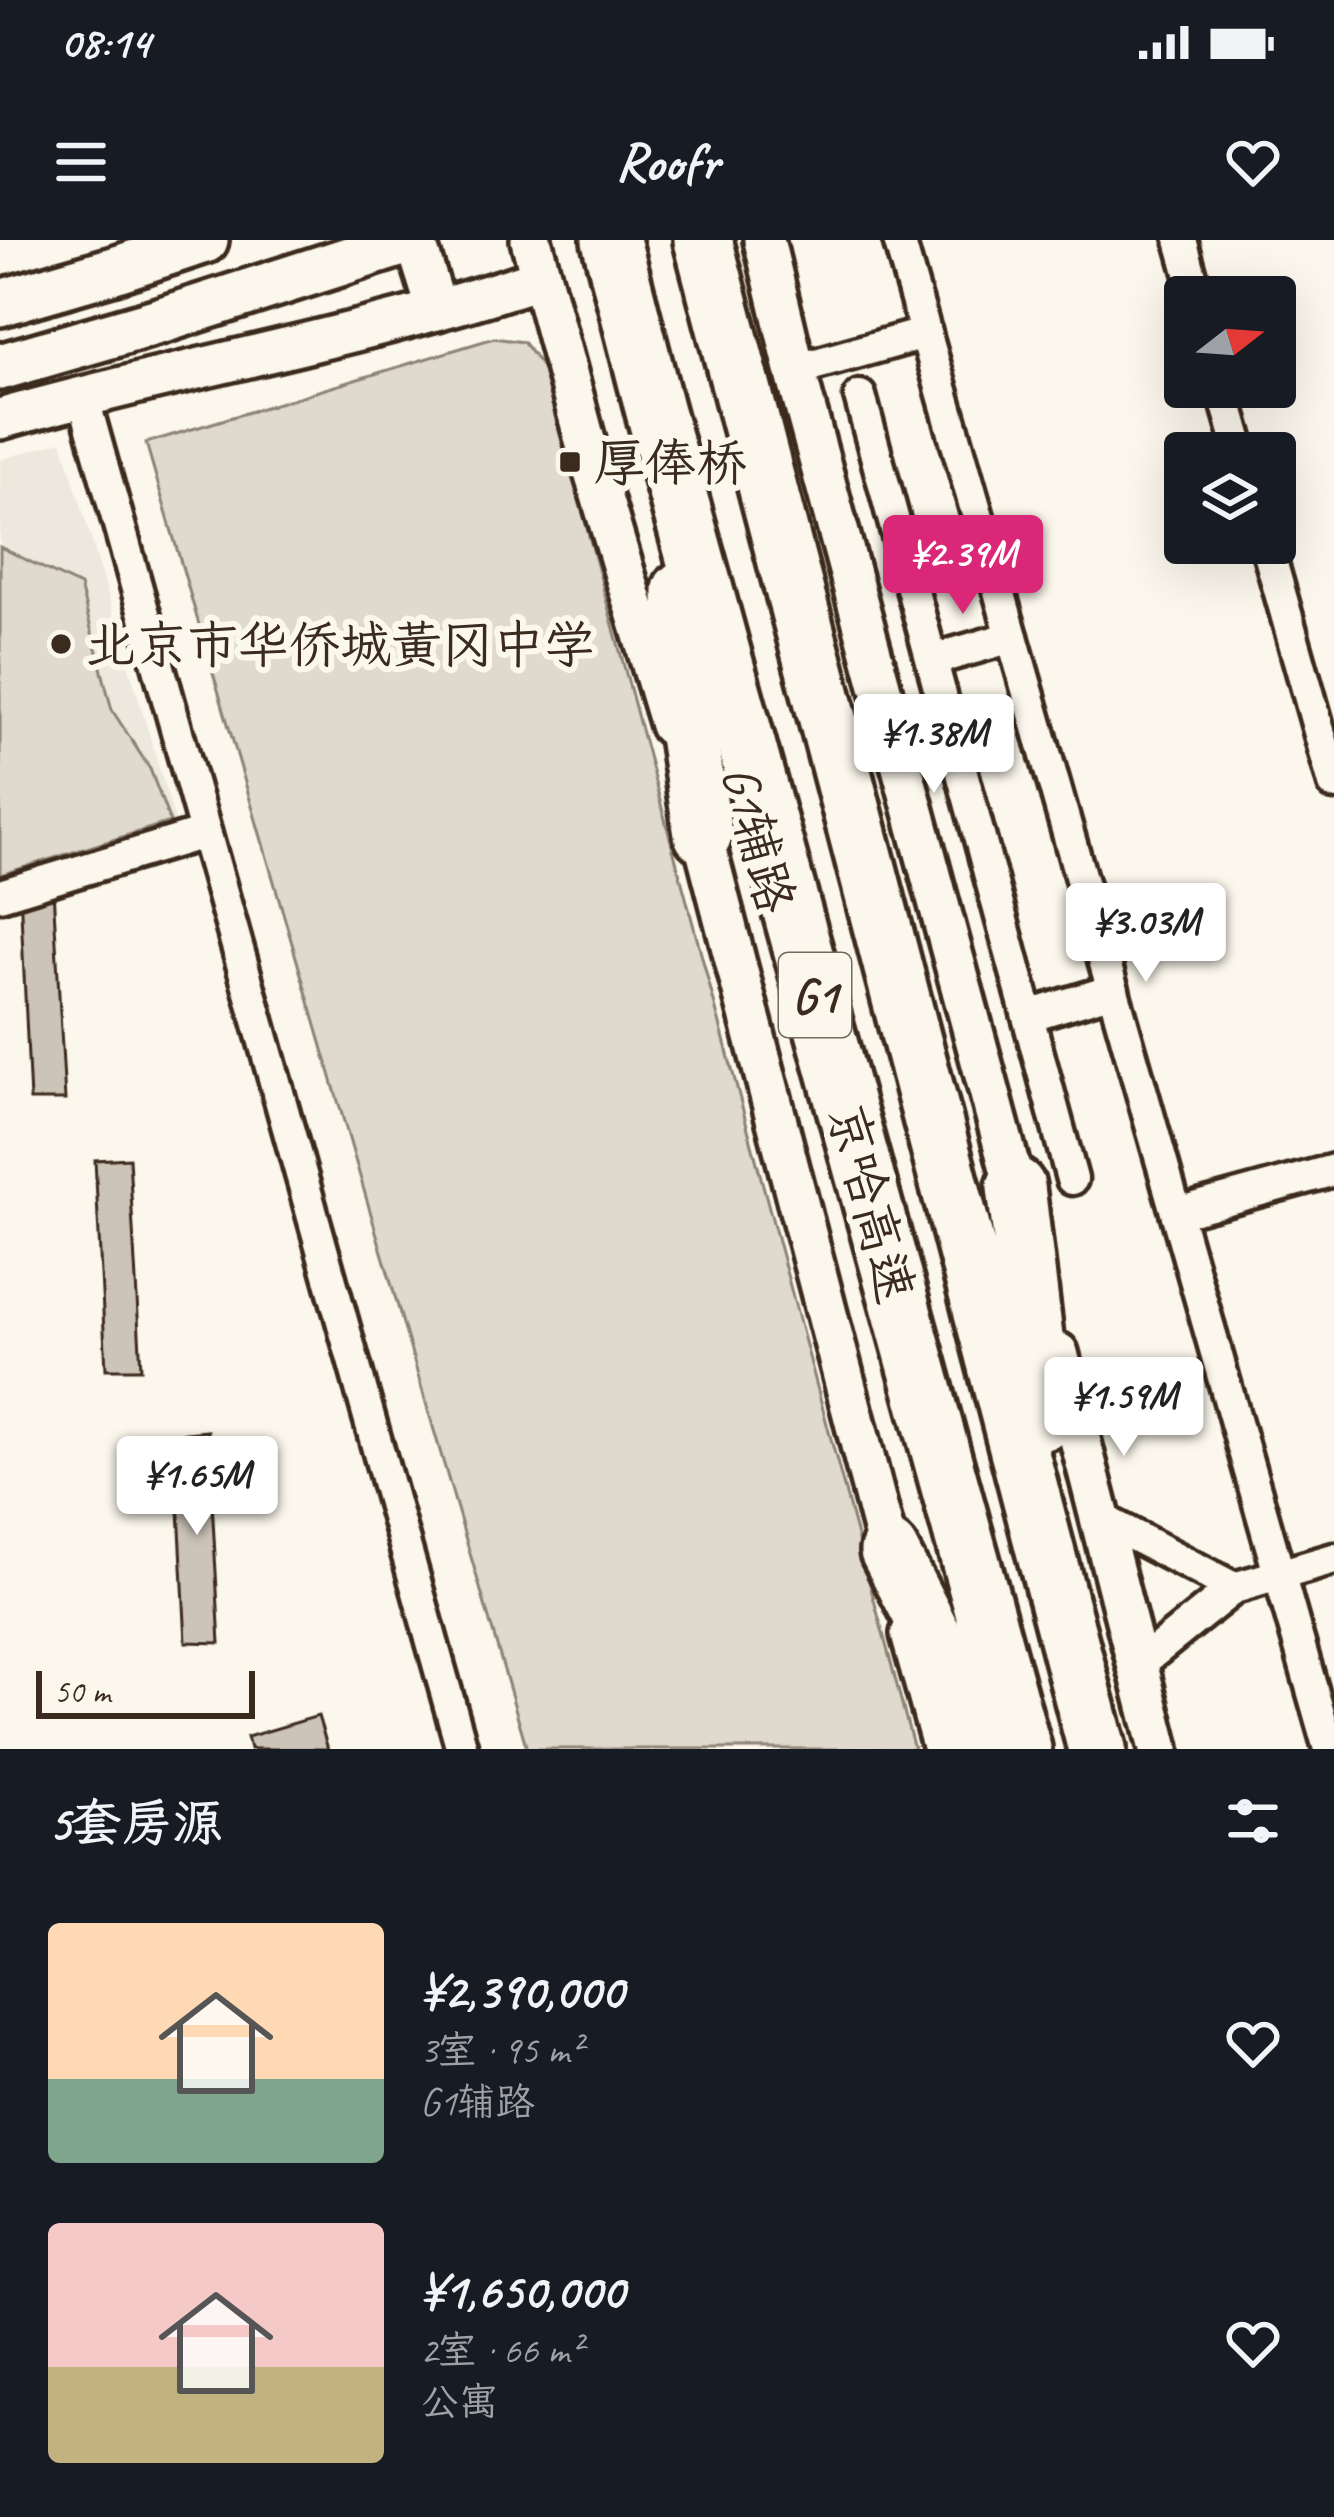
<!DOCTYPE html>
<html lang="zh">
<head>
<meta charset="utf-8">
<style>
	body { margin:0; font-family:Caveat,"LXGW WenKai TC",sans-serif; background:#20242c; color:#f1f3f6; height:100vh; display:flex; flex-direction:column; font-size:45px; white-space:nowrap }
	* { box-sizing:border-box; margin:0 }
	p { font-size:39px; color:#9ea1a6 }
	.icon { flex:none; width:66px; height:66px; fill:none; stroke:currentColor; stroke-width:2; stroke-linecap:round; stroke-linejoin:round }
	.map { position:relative; height:1509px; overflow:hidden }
	.side { display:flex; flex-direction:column; background:#171b24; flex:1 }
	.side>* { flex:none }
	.needle { width:78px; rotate:73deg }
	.tools { position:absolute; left:1164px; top:36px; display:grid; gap:24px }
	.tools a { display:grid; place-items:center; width:132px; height:132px; border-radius:12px; background:#171b24; box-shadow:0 12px 48px #0002; font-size:60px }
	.scale { position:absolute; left:36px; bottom:30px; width:219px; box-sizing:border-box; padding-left:12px; border:6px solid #3b2a1e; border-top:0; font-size:33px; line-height:42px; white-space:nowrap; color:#3b2a1e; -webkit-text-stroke:9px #fbf7ec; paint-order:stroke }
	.price { position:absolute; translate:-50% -102px; padding:0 27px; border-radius:12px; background:#fff; color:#222; font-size:39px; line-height:78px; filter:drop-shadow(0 3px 6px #0008) }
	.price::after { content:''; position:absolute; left:50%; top:72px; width:36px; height:27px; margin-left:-18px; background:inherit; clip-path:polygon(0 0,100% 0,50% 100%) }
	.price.on { background:#db2777; color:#fff }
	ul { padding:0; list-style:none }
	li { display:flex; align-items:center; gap:36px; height:300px; padding:0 48px }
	li span { display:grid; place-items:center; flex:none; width:336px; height:240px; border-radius:12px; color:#555 }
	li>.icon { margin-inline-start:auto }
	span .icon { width:144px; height:144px; fill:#fffc; stroke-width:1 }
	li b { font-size:51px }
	h2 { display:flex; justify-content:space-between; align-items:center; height:144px; padding:0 48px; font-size:51px }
	.status { display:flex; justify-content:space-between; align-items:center; height:84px; padding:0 60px; background:#171b24; direction:ltr }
	.status svg { height:33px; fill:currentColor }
	header { display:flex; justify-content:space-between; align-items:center; height:156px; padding:0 48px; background:#171b24; font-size:54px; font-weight:600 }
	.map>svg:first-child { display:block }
	.built { fill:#ede8dd }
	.green { fill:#dfd9ce; stroke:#8d8276; stroke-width:3 }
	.building { fill:#ccc4b9; stroke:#3b2a1e; stroke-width:3 }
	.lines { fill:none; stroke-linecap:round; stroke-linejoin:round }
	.minor-casing { stroke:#3b2a1e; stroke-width:39 }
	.tertiary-casing { stroke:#3b2a1e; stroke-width:48 }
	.secondary-casing { stroke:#3b2a1e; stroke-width:54 }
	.motorway-casing { stroke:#3b2a1e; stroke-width:66 }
	.minor { stroke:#fbf7ec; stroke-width:30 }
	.tertiary { stroke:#fbf7ec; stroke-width:39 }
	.secondary { stroke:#fbf7ec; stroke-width:45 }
	.motorway { stroke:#fbf7ec; stroke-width:57 }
	.poi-dot { fill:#3b2a1e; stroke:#fbf7ec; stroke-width:4.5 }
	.labels { text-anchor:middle; stroke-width:12; stroke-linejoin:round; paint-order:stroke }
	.shield { fill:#fbf7ec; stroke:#75685c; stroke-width:3 }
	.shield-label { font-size:48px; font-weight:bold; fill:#3b2a1e }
	.poi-label { font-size:51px; fill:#3b2a1e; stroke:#fbf7ec; text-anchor:start }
	.street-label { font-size:51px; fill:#3b2a1e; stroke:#fbf7ec }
</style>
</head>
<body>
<div class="status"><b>08:14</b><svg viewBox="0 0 49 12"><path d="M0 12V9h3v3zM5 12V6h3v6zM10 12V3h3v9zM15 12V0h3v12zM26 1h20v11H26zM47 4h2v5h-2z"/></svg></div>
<header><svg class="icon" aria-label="menu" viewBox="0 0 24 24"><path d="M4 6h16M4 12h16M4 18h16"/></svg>Roofr<svg class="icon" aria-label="heart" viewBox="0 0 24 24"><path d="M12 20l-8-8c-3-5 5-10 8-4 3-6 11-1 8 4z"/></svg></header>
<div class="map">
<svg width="1334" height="1509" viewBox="0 0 1334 1509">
	<rect width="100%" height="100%" fill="#fbf7ec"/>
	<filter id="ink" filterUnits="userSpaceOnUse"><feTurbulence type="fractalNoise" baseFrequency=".00833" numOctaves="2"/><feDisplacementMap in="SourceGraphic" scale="24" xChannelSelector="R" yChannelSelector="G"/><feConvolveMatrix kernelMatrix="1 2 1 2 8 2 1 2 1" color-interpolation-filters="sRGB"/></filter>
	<g filter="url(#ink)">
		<path class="built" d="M62,201L177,588L0,643V220Z"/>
		<g class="green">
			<path d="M494,98L523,102L545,131L914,1509H527L146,203Z"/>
			<path d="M0,307L80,346L112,470L150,529L170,582L0,635Z"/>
		</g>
		<g class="building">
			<path d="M53,649L65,860H30L20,651Z"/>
			<path d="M129,918L141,1129H106L95,920Z"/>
			<path d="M208,1191L220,1403L186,1402L175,1194Z"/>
			<path d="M318,1476L328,1509H250L247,1497Z"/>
		</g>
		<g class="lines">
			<g class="minor-casing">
				<g id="minor">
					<path d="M899,0L1329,1509"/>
					<path d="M1181,0L1197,57"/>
					<path d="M795,130L926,93"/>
					<path d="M1222,147L1241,213"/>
					<path d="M83,156L462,1509"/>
					<path d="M860,156L1072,939"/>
					<path d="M1266,303L1334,544"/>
					<path d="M932,420L1012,397"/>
					<path d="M0,655L204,593"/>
					<path d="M1028,776L1113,750"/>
					<path d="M1177,973L1334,930"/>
					<path d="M1100,1278L1234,1348"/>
					<path d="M1138,1425L1234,1348L1334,1319"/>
				</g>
			</g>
			<g class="tertiary-casing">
				<g id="tertiary">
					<path d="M415,0L437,70"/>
					<path d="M531,0L589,215L670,485"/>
					<path d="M764,0L795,130L1021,969"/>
					<path d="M0,179C179,128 365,97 541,38"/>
					<path d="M696,570L894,1332"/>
					<path d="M1058,1113L1159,1509"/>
					<path d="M911,1394L943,1509"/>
				</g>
			</g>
			<g class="secondary-casing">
				<g id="secondary">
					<path d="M0,63L114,30L205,0"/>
					<path d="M0,127L159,81L411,0"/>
				</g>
			</g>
			<g class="motorway-casing">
				<g id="motorway">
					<path d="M611,0L654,168L1022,1509"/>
					<path d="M703,0L1097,1509"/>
					<path d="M682,350L684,469L703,594"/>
					<path d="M1016,947L1044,1181"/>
					<path d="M889,1311L991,1509"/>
				</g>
			</g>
			<use href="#minor" class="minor"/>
			<use href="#tertiary" class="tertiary"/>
			<use href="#secondary" class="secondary"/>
			<use href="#motorway" class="motorway"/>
		</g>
	</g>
	<g class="poi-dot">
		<rect x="558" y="210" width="24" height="24" rx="6"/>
		<circle cx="61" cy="404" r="12"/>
	</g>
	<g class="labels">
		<rect class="shield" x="779" y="713" width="72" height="84" rx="9"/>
		<g class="shield-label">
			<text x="815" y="772">G1</text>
		</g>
		<g class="poi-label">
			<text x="594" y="240">厚俸桥</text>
			<text x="85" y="422">北京市华侨城黄冈中学</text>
		</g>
		<g class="street-label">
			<text transform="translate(759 599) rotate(75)" y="18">G1辅路</text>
			<text transform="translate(872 963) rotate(75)" y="18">京哈高速</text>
		</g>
	</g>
</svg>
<div class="tools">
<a><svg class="needle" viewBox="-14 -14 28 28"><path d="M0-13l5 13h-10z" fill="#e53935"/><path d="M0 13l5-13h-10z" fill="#9ea1a6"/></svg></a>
<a><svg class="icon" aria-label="layers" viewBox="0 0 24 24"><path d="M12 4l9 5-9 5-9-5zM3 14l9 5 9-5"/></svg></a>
</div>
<div class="scale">50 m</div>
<b class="price on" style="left:963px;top:377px">¥2.39M</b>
<b class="price" style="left:934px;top:556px">¥1.38M</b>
<b class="price" style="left:1146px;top:745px">¥3.03M</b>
<b class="price" style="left:1124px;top:1219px">¥1.59M</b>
<b class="price" style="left:197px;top:1298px">¥1.65M</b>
</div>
<section class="side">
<h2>5套房源<svg class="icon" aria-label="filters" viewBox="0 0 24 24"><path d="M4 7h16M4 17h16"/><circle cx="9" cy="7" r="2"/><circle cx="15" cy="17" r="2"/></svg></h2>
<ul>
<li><span style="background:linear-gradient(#ffd9b3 65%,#7fa58c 0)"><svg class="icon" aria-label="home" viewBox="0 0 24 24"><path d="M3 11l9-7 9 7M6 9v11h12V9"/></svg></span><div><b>¥2,390,000</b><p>3室 · 95 m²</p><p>G1辅路</p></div><svg class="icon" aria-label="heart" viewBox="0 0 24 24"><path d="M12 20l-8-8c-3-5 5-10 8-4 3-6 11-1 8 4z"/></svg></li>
<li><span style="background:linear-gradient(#f6c9c9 60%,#c2b280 0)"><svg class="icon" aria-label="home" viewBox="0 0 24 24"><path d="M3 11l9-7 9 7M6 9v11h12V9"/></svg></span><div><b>¥1,650,000</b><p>2室 · 66 m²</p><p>公寓</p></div><svg class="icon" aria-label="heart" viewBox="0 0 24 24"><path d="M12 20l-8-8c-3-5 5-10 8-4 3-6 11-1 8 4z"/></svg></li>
</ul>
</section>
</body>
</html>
